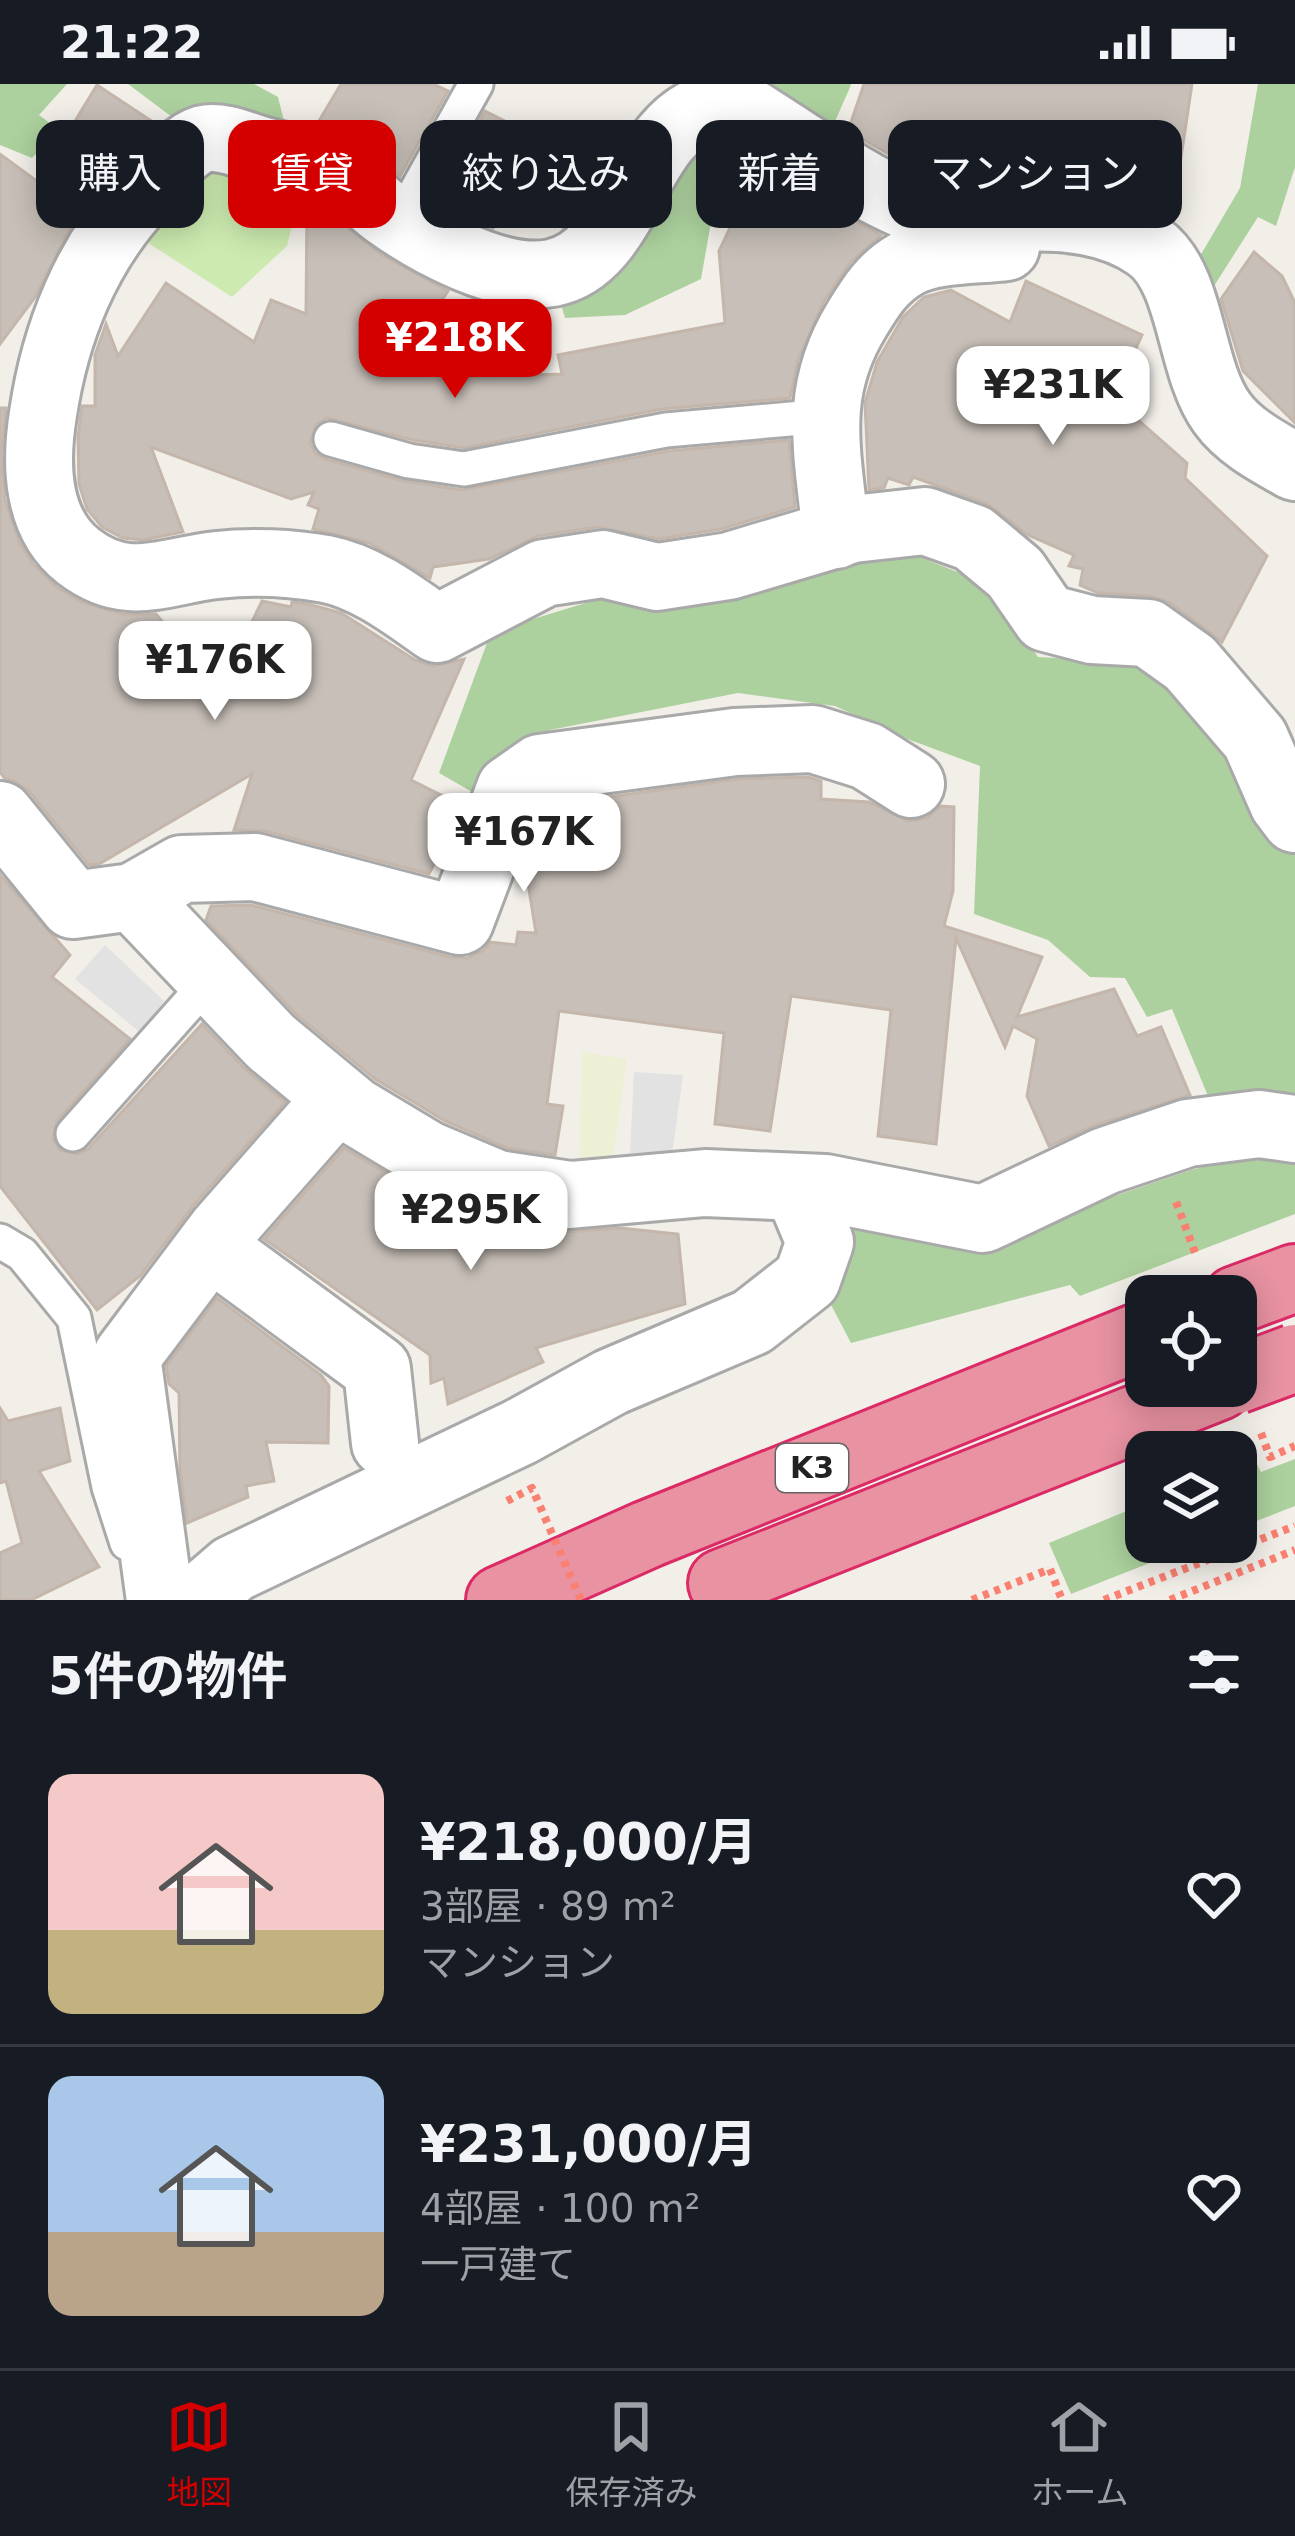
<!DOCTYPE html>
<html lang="ja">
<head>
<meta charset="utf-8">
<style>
	body { margin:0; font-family:"DejaVu Sans","Noto Sans JP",sans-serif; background:#20242c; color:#f1f3f6; height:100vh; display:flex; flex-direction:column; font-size:45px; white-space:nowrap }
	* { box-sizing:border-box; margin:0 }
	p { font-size:39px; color:#9ea1a6 }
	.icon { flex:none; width:66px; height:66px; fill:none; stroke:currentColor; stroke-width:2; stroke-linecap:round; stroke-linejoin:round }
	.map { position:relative; height:1516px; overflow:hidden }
	.details { display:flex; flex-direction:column; background:#171b24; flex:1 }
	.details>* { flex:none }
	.banner { position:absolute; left:36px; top:36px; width:1224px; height:108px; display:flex; gap:24px }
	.tools { position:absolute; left:1125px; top:1191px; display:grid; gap:24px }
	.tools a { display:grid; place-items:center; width:132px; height:132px; border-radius:24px; background:#171b24; box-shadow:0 6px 30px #0003; font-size:60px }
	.price { position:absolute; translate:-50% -102px; padding:0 27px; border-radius:24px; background:#fff; color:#222; font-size:39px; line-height:78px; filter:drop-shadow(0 3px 6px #0008) }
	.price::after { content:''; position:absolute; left:50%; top:72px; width:36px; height:27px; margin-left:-18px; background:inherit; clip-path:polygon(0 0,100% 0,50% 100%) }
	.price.current { background:#d40000; color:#fff }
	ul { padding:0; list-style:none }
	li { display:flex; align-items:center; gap:36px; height:300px; padding:0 48px }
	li+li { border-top:3px solid #363941 }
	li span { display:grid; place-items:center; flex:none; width:336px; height:240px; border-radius:24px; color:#555 }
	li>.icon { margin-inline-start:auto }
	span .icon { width:144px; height:144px; fill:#fffc; stroke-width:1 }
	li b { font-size:51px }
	h2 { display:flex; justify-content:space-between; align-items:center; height:144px; padding:0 48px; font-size:51px }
	.tag { padding:0 42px; border-radius:24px; background:#171b24; box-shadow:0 6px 30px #0003; font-size:42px; line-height:108px }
	.tag.current { background:#d40000; color:#fff }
	.status { display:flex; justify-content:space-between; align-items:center; height:84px; padding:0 60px; background:#171b24; direction:ltr }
	.status svg { height:33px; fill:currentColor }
	.tabs { display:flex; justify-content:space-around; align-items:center; height:168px; border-top:3px solid #363941; background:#171b24; font-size:33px; color:#9ea1a6 }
	.tabs a { display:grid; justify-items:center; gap:6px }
	.tabs .current { color:#d40000 }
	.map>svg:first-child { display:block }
	.farmland { fill:#eef0d5 }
	.grass { fill:#cdebb0 }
	.forest { fill:#add19e }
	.parking { fill:#e2e2e2 }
	.building { fill:#c7bfb8; stroke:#c4b6ab; stroke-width:3 }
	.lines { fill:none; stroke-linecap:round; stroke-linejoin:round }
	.service-casing { stroke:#a9a9a9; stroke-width:39 }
	.minor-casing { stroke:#a9a9a9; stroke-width:72 }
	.motorway-casing { stroke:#dc2a67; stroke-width:72 }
	.path { stroke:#fa8072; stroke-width:8; stroke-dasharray:6 6; stroke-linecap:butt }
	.service { stroke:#fff; stroke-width:33 }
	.minor { stroke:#fff; stroke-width:66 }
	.motorway { stroke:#e892a2; stroke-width:66 }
	.motorway-bridge-casing { stroke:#dc2a67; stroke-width:72; stroke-linecap:butt }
	.path-bridge { stroke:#fa8072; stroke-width:8; stroke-dasharray:6 6; stroke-linecap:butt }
	.motorway-bridge { stroke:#e892a2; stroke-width:66 }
	.labels { text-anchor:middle; stroke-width:9; stroke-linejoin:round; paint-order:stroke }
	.shield { fill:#fff; stroke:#646464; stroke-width:3 }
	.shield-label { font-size:30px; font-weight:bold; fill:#222 }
</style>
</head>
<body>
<div class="status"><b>21:22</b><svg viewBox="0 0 49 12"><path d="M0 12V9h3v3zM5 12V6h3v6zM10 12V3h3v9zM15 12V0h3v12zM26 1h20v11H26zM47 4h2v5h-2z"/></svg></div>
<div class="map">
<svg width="1295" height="1516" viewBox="0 0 1295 1516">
	<rect width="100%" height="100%" fill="#f2efe9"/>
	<path class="farmland" d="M582,968L627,975L612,1080L579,1081Z"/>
	<path class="grass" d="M218,75L300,107L287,162L232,213L139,153Z"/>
	<g class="forest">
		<path d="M0,0H67L39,31L59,46L32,74L0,61Z"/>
		<path d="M128,0H254L278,13L288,53L176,36Z"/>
		<path d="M758,0H850L851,1L829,51Z"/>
		<path d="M1063,0H1099L1076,112L1013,109L1015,58L1048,59Z"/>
		<path d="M1258,0H1295V83L1276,142L1258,133L1207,213L1200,172L1240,104Z"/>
		<path d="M682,64L705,71L713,127L701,195L625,231L565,234L557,207L594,193L638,164Z"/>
		<path d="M902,466L990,501L1038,573L1147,579L1210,621L1295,762V1024L1210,1017L1172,925L1147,933L1125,894L1090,893L1048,856L974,830L980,682L902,653L835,622L738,609L550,646L474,709L439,689L491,548L605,513L679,524Z"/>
		<path d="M1246,1072L1295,1075V1130L1080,1212L1070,1201L851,1259L829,1217L857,1130L973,1160L1191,1086Z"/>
		<path d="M1244,1354L1261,1388L1295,1375V1422L1236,1445V1368H1208Z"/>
		<path d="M1146,1419V1458H1203L1071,1510L1049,1459Z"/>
	</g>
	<g class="parking">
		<path d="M105,861L164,917L141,949L75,895Z"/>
		<path d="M634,988L683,991L672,1070L630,1069Z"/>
	</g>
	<g class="building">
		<path d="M341,0H433L448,7L400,92L362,60L316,42Z"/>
		<path d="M864,0H1192L1172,133L1150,120L1111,105L1117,58L1021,44L992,99L964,101L914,84L848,47Z"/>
		<path d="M97,1L156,40L74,136L36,212L0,260V70L38,98Z"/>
		<path d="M485,27L601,86L585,115L562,143L514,113L493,144L435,116Z"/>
		<path d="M748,106L806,137L811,126L818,130L822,119L881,151L850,179L824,217L798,276L790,314L662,325L464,364L413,356L327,334L316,341L310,359L315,369L325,375L404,397L462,406L669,367L789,356L795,423L721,445L659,455L598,443L538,452L489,475L433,483L430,494L369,459L313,445L319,425L308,421L314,408L291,415L151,363L183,448L143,456L123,454L102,443L87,425L79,400L78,353L82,322H95V271L106,240L118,272L166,199L254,258L271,216L306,230L307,117L326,127L382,171L448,207L436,225L458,240L441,294L562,290L558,271L725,239L719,167Z"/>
		<path d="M1254,168L1282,192L1295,219V339L1243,287L1221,215Z"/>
		<path d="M1026,197L1142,251L1113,314L1187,379L1185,394L1267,472L1222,558L1169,518L1150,512L1098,509L1080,501L1083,485L1069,482L1074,471L1028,451L986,419L913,393L909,401L888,394L884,404L869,406L865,319L877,278L903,233L924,213L951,206L1010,238Z"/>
		<path d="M0,324H6L2,369L5,416L19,457L33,480L57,503L82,518L123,530H156L219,606L262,517L291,523L292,518L308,520L341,529L415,576L433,582L464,575L411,696L463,722L429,790L265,747L234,746L252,690L99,780L89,781L29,707L14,697L5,695L0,688Z"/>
		<path d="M808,693L821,697V715L869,718L908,737L927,734L940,722L954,723L953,807L944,842L1042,873L1017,933L1114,905L1137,952L1161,943L1190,1011L1093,1042L1049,1062L1027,1012L1037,955L1013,942L1005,963L956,854L936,1060L878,1052L891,926L791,912L770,1047L715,1040L724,949L559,927L547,1020L563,1022L555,1071L507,1064L445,1037L375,995L297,931L206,836L211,822L251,821L450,873L467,874L484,866L490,858L516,861L518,848L536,849L524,775L538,737L611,725L608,713L738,695Z"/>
		<path d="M0,791L70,871L52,893L130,955L57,1037L53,1055L60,1066L78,1070L88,1065L202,940L244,984L285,1018L193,1122L140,1192L97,1226L0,1102Z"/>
		<path d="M344,1064L413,1105L491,1137L565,1148L620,1144L678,1150L685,1220L536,1264L543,1278L448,1320L444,1294L431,1299L430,1271L264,1155Z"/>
		<path d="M217,1214L321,1291L329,1302L328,1359L266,1358L274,1397L246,1402L248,1413L187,1439L180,1387L179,1309L169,1300L166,1282Z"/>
		<path d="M0,1324L8,1337L60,1324L70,1377L39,1387L99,1483L31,1516H0V1469L22,1459L6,1397L0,1399Z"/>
	</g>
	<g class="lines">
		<g class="service-casing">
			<g id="service">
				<path d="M399,138L476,0"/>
				<path d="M331,355L409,377L464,385L666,346L825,332"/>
				<path d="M73,1050L211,895"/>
				<path d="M0,1157L22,1170L74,1234L109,1403L127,1459"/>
			</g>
		</g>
		<g class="minor-casing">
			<g id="minor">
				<path d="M1295,383C1270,369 1239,353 1222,329C1189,284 1193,195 1149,163C1111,136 1064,132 1018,134C998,135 974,143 955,138C879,120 804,61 738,21C730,22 719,21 711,23C634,43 631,174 552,189C500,199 425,157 385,128C370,117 358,103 343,93C320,78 283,73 257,65C241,60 220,51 203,55C180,62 159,94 143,110C86,170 55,249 43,330C35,379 36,439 78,472C127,510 163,487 217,481C251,477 292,479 326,485C367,493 404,522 437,545L544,489L603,480L657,493L729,482L853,445L925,437L973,454L1015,489L1046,534L1092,546L1148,549L1190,579L1255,655L1283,719L1295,735"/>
				<path d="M836,451C828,368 811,310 857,235C871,212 882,194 906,180C933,165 976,167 1006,163"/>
				<path d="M0,731L73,821L133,813L271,958L353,1026L428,1071L497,1100L570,1111L705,1099L825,1104L983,1135L1105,1077L1188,1049L1259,1040L1295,1045"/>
				<path d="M133,813L182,785L255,783L460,837L510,705L540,684L735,658L813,655L867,672L911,700"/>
				<path d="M210,1162L377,1285L385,1359"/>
				<path d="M160,1516L127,1272L221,1147L338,1014"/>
				<path d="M197,1516L233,1485L520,1348L611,1298L752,1238L807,1195L820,1158L797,1103"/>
			</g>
		</g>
		<g class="motorway-casing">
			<g id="motorway">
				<path d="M1236,1216L1295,1194"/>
				<path d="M722,1499L1219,1302"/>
				<path d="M500,1516L648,1450L1146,1250"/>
			</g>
		</g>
		<g class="path">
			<path d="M1176,1118L1196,1171"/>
			<path d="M1261,1349L1270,1373L1295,1362"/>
			<path d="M972,1516L1050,1485L1062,1516"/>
			<path d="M1104,1516L1295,1442"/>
			<path d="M1170,1516L1295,1466"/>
		</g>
		<use href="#service" class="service"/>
		<use href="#minor" class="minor"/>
		<use href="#motorway" class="motorway"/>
		<g class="motorway-bridge-casing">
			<path id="motorway-bridge" d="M1236,1296L1295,1274"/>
		</g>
		<path class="path-bridge" d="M507,1417L532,1404L581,1516"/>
		<use href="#motorway-bridge" class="motorway-bridge"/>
	</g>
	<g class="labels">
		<rect class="shield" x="776" y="1360" width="72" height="48" rx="9"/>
		<g class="shield-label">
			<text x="812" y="1394">K3</text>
		</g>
	</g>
</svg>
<div class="tools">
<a><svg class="icon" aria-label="locate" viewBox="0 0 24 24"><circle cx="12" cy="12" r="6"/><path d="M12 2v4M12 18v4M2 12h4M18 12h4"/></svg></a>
<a><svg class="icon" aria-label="layers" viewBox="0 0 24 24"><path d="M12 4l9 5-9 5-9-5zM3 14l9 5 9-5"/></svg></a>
</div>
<b class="price current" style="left:455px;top:317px">¥218K</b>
<b class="price" style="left:1053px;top:364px">¥231K</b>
<b class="price" style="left:215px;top:639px">¥176K</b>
<b class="price" style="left:524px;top:811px">¥167K</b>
<b class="price" style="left:471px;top:1189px">¥295K</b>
<div class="banner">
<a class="tag">購入</a>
<a class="tag current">賃貸</a>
<a class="tag">絞り込み</a>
<a class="tag">新着</a>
<a class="tag">マンション</a>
</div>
</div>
<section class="details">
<h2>5件の物件<svg class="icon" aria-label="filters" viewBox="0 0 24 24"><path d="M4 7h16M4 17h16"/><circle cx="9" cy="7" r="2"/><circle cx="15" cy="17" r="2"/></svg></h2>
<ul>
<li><span style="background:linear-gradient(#f6c9c9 65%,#c2b280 0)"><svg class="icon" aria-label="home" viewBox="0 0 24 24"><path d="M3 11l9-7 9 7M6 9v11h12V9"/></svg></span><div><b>¥218,000/月</b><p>3部屋 · 89 m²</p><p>マンション</p></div><svg class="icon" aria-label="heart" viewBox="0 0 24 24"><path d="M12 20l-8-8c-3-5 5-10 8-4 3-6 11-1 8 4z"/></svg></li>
<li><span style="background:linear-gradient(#a9c7e8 65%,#b9a48a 0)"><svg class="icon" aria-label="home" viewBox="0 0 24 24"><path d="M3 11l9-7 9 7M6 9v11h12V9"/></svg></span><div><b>¥231,000/月</b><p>4部屋 · 100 m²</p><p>一戸建て</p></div><svg class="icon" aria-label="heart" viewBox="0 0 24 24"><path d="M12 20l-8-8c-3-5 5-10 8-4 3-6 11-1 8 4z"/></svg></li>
</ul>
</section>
<nav class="tabs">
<a class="current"><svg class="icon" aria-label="map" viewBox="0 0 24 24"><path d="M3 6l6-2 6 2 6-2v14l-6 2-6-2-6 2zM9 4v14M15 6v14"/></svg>地図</a>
<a><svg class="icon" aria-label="saved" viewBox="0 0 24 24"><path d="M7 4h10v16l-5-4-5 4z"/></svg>保存済み</a>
<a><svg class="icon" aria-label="home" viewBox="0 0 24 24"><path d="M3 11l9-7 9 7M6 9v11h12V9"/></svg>ホーム</a>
</nav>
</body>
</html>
